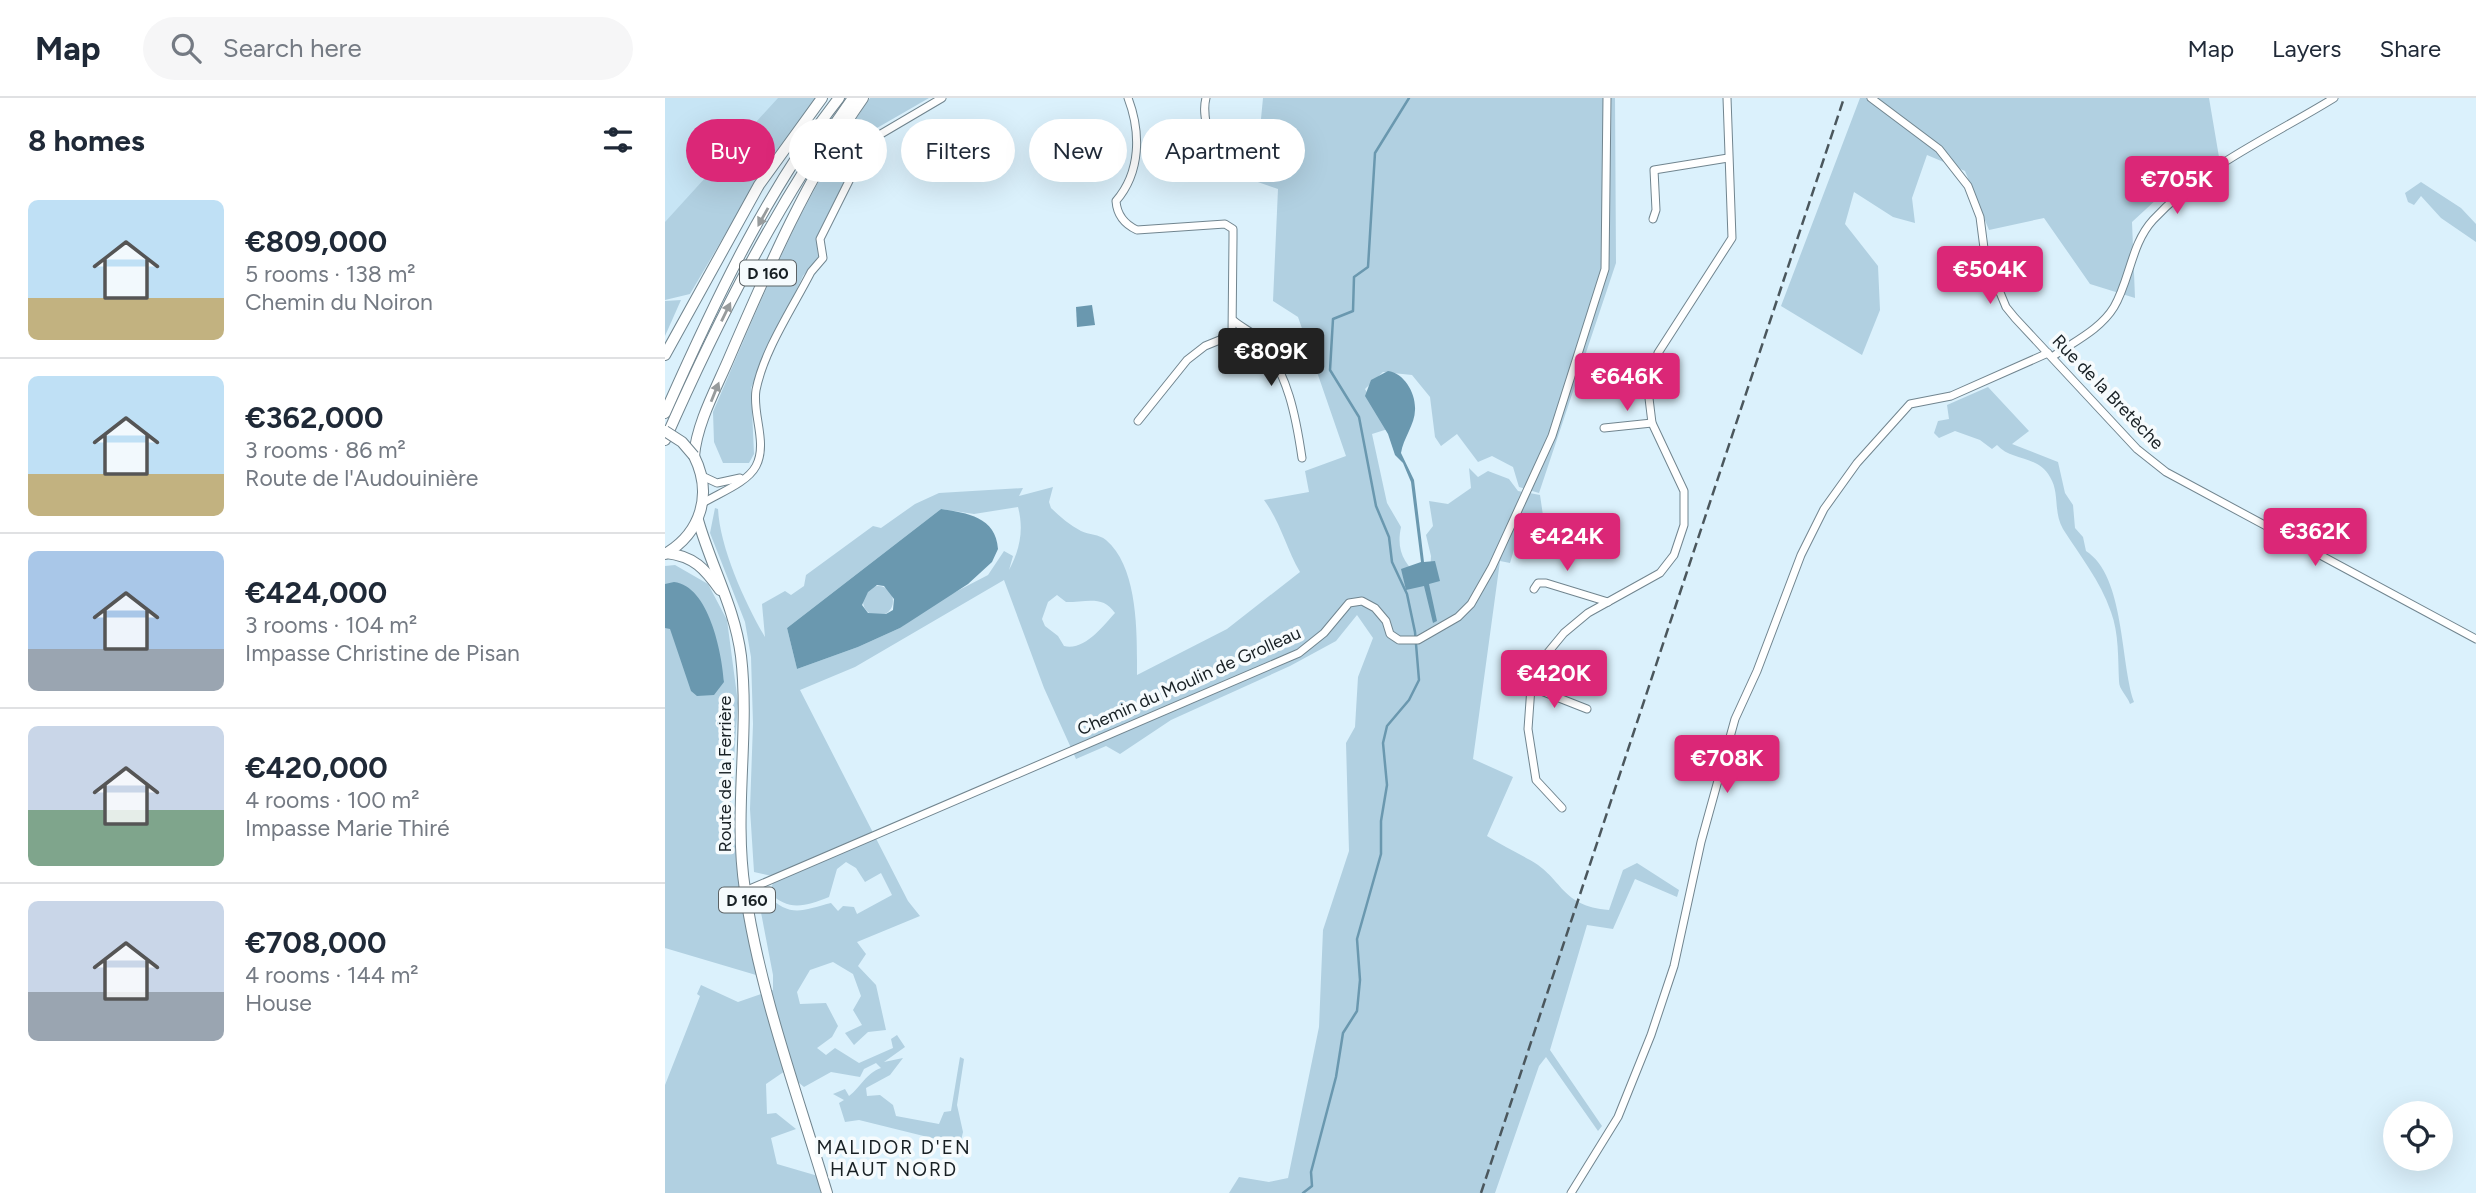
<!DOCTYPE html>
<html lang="en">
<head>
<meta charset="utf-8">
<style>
	body { margin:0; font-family:Figtree,sans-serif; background:#f6f6f7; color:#1f2937; height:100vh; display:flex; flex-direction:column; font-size:26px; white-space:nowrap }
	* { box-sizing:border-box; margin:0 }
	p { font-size:23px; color:#747a83 }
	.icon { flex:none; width:38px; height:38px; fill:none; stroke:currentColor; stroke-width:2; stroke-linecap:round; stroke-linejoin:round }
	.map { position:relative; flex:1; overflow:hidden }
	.details { display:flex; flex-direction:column; background:#fff; width:665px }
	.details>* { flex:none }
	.guide { position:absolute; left:21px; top:21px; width:665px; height:63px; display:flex; gap:14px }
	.buttons { position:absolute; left:1718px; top:1003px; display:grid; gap:14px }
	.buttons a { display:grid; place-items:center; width:70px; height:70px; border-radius:50%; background:#fff; box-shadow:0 7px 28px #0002; font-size:35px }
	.price { position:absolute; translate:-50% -60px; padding:0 16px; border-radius:7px; background:#db2777; color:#fff; font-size:23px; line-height:46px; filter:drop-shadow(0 2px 4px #0008) }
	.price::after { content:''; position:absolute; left:50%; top:42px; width:21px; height:16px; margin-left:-10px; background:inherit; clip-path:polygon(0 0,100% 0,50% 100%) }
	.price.active { background:#222; color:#fff }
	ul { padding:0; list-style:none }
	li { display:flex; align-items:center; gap:21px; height:175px; padding:0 28px }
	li+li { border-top:2px solid #e0e1e3 }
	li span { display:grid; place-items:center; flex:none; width:196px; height:140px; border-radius:10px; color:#555 }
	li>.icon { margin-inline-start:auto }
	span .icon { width:84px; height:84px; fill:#fffc; stroke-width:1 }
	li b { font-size:30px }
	h2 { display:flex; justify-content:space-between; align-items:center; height:84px; padding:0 28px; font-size:30px }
	.tag { padding:0 24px; border-radius:32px; background:#fff; box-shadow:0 7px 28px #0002; font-size:24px; line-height:63px }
	.tag.active { background:#db2777; color:#fff }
	header { display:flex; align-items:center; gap:42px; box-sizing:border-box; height:98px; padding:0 35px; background:#fff; border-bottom:2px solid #e0e1e3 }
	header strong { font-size:33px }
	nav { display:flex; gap:38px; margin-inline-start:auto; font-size:24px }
	.search { width:490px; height:63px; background:#f6f6f7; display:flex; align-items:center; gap:18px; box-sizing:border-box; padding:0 24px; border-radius:38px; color:#747a83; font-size:26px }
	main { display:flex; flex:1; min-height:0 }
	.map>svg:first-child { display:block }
	.built { fill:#c7e5f5 }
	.green { fill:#b1d0e1; fill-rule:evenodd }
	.water { fill:#6a98af; fill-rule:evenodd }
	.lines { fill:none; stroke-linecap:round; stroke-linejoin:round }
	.stream { stroke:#6a98af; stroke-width:2.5 }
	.minor-casing { stroke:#71858f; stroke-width:9 }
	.primary-casing { stroke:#71858f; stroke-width:12 }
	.trunk-casing { stroke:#71858f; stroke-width:12 }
	.minor { stroke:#fff; stroke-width:7 }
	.primary { stroke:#fff; stroke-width:10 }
	.trunk { stroke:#fff; stroke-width:10 }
	.rail { stroke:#4b575d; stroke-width:2.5; stroke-dasharray:10 5; stroke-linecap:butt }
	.primary-bridge-casing { stroke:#71858f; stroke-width:12; stroke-linecap:butt }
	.primary-bridge { stroke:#fff; stroke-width:10 }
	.oneway { fill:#979b9c }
	.labels { text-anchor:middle; stroke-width:7; stroke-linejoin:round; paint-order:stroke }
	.shield { fill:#f6fbfd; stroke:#5b6265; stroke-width:2 }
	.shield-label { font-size:16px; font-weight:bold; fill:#182024 }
	.street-label { font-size:18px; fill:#182024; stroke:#f6fbfd }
	.neighbourhood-label { font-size:19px; letter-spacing:2px; fill:#182024; stroke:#f6fbfd }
</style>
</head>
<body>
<header>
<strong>Map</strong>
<div class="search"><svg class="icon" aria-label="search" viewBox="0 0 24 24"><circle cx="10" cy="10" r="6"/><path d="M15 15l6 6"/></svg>Search here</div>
<nav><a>Map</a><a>Layers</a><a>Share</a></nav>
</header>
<main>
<section class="details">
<h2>8 homes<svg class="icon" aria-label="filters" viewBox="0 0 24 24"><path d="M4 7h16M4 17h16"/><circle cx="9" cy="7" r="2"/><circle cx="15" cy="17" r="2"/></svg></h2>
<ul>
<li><span style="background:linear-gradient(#bfe0f5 70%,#c2b280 0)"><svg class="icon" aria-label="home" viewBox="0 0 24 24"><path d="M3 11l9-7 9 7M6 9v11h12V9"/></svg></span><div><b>€809,000</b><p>5 rooms · 138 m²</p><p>Chemin du Noiron</p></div></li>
<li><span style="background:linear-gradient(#bfe0f5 70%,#c2b280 0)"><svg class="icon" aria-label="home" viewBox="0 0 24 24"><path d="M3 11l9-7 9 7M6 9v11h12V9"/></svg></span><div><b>€362,000</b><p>3 rooms · 86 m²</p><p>Route de l'Audouinière</p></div></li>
<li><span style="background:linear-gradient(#a9c7e8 70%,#9aa5b1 0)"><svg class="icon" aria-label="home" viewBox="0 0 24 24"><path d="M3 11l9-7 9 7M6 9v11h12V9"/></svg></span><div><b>€424,000</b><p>3 rooms · 104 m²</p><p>Impasse Christine de Pisan</p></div></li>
<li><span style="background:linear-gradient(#c9d6e8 60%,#7fa58c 0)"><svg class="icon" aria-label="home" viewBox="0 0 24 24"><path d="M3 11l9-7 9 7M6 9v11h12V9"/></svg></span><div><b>€420,000</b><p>4 rooms · 100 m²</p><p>Impasse Marie Thiré</p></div></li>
<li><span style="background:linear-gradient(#c9d6e8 65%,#9aa5b1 0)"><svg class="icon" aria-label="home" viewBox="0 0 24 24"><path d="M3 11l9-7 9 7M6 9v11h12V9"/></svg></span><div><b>€708,000</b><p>4 rooms · 144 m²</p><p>House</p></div></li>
</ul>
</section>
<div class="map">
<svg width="1811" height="1095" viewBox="0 0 1811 1095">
	<rect width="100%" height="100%" fill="#dbf1fc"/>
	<path class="built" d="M0,0H149L0,177Z"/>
	<g class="green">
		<path d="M113,0H153C102,59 65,129 25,196L0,202V124Z"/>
		<path d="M205,0H264L205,34L152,143L153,159L138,178L86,290L89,356L84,365H58L49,344L48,314C94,207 138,96 205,0Z"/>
		<path d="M598,0H950L951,165L874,395L854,389L848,369L827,358L813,364L792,336L776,348L770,339L765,299L747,277L718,274L700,291L716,319L726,330L707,336L722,405L736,429C731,453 739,465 756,481L765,479L766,458L761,437L768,428L764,403L783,406L806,390L804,370L813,379L823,373L844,381L853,393L875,397L880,431L853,438L845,465L835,463L808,661L848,679L822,738C836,747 851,754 865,762C898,780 895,808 944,812L958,772L972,765L1014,792L1012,799L970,781L948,831L922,827L885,952L937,1028L933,1033L881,959L874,968L830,1095H564L574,1079L604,1084L623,1080L654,929L658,832L684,753L681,645L690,629L693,579L708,540L692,517L671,543L625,568L506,622L455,656L441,648L411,661L379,590L339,482L190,569L135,592L243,803L255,818L192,844L201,856L193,868L211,887L221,932L203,934L189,947L180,935L197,927L188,912L196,898L188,876L168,864L145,872L132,894L135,906L161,905L173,928L167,939L152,950L161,957L170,950L194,965L228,950L226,941L232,937L240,949L219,964L238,960L225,977L201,990L202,998L215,997L228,1007L231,1018L274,1026L279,1014L286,1013L295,959L299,961L292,1007L298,1034L295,1047L194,1022L180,1024L174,1005L179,1002L168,996L180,991L184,998C196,989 201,975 216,970L211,965L199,971L195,979L166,974L139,989L120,973L101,986L102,1016L111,1015L131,1031L106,1040L112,1066L153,1078L156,1095H0V987L35,898L32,896L36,887L73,904L108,892V877L94,804L101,796C126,821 137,812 166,805L173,813L178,808L189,809L192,816L227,797L216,775L200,784L191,770L181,764L172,771L164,799C141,808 123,814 104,794L111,779L89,774L85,711L88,626L86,559L80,524L45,435L50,410L53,411C55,450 80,505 100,539L97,506L120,493L126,497L139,488L141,477L208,428L216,430L250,406L274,395L358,390L354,398L388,389L384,404L386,410C395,419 405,427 416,433C424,437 434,436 441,442C474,470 472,538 472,577L562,531L635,474C621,450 616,425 599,402L644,394L640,373L681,358L633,219L608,203L613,91L590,83ZM353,409C359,432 355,451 344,472L348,458L339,453L323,477L271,504L235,530L193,549L132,571L122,530L276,411L309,416ZM392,497L401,504C422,504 438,497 450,515C438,528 420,553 399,548L393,538L380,528L377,521L383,504Z"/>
		<path d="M1195,0H1544L1554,59L1506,88L1467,124L1470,200L1425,186L1379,120L1324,132L1300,73L1262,57L1247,100L1250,125L1228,119L1189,94L1180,126L1213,168L1215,212L1197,257L1116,208Z"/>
		<path d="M1756,84L1796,110L1811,126V144L1776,120L1756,98L1749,107L1743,104L1740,95Z"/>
		<path d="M16,202L0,238V203Z"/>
		<path d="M1323,289L1364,333L1347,346L1393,364L1400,395L1408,407L1410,430L1418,439L1421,453C1460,478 1455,564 1469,604L1465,606C1462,597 1454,592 1454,583C1453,562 1454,535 1446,514C1435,482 1415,458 1398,431C1388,414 1395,395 1385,379C1373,357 1346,363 1332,347L1327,351L1315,342L1290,333L1274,340L1269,335L1273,323L1284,321L1282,307Z"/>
		<path d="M10,467L43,486L62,522L73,605L65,716L91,877L0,850V468Z"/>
		<circle cx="213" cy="503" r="15"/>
	</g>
	<g class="water">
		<path d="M427,207L430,227L412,229L411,209Z"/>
		<path d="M723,273C739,275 751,295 750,312C750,326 738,341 736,355L749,382L759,464L770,463L775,483L764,486L772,523L768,525L759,488L741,492L736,471L756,464L746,384L738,365L730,357L723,336L700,298L706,282Z"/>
		<path d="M276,411C302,415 331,419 333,451L327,464L303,486L235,530L193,549L132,571L122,530ZM212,487L219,488L229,501L228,512L221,516L203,515L197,507L203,494Z"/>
		<path d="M9,484C44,488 57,555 59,584L49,597L32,598L26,593L5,531L0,530V486Z"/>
	</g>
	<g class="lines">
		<path class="stream" d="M638,1095L647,1088L646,1074L671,979L678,935L692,913L695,882L692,841L716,756V723L722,687L718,645L722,628L744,602L754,582L750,534L742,496L727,464L724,439L711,408L694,319L665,272L668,221L688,213L689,179L703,169L710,55L744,0"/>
		<g class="minor-casing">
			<g id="minor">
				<path d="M463,0C476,34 476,74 451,103C452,117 459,126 472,132L560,126L568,131V140L567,237L540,248L522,262L473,323"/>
				<path d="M541,0C536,18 546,33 542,51"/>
				<path d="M1206,0L1274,51L1303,88L1315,119L1320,158L1341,209L1350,220L1472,351L1501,374L1811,541"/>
				<path d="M988,121L991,112L989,72L1063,60"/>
				<path d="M569,223C577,230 588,234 595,242C623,275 631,319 637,360"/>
				<path d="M1387,259C1408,244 1435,232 1449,209C1465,182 1466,146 1488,122C1539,67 1606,39 1669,0"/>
				<path d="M939,330L987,325"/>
				<path d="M37,378L52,385L75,380"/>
				<path d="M38,405C54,395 82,385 91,368C103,345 87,316 91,292C99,252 127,211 146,174L158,160L155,141L204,43L277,0"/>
				<path d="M869,491L873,485H881L943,504"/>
				<path d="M866,589L922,611"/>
				<path d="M897,710L871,682L863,631L866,589L880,558L899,535L923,515L995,475L1009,457L1019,427V393L987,325L983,292L993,255L1067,140L1062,0"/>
				<path d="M80,793L634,555L659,535L684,505L697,503L710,510L721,523L725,536L734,542H753L793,519L806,506L827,469L887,338L940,171L942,0"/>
				<path d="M906,1095L953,1019L986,937L1009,868L1036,744L1070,621L1092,573L1136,457L1159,411L1192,365L1245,306L1286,298L1383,255"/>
			</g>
		</g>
		<g class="primary-casing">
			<g id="primary">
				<path d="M33,422C46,468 70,510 76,558C85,636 68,714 80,792C94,892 133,998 162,1095"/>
				<path d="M1,455C29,458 40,471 55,492"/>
				<path d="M0,456C36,435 48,396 29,358"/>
			</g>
		</g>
		<g class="trunk-casing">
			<g id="trunk">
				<path d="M0,257L94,87L157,0"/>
				<path d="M0,315C48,207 101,93 174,0"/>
				<path d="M0,342C52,224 112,105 188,0"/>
				<path d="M29,358C32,324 52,289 65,258C103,170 143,78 198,0"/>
			</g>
		</g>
		<use href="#minor" class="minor"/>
		<use href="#primary" class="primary"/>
		<use href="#trunk" class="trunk"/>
		<path class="rail" d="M816,1095L1179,0"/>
		<g class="primary-bridge-casing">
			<path id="primary-bridge" d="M0,333L17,344L29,358"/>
		</g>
		<use href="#primary-bridge" class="primary-bridge"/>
	</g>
	<defs><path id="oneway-solid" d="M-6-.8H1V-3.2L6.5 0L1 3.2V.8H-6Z" transform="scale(1.75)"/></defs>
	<g class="oneway">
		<use href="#oneway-solid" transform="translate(98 119) rotate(119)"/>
		<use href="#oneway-solid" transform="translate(61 214) rotate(-64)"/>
		<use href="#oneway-solid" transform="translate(50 294) rotate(-68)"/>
	</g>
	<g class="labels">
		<g class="shield">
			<rect x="75" y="162.5" width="56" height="25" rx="5"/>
			<rect x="54" y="789.5" width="56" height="25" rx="5"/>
		</g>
		<g class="shield-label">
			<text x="103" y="181">D 160</text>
			<text x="82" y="808">D 160</text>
		</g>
		<g class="street-label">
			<text transform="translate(1443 294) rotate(46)" y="6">Rue de la Bretèche</text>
			<text transform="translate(524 583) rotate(-24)" y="6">Chemin du Moulin de Grolleau</text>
			<text transform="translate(60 676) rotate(-90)" y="6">Route de la Ferrière</text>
		</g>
		<g class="neighbourhood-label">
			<text x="229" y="1056">MALIDOR D'EN<tspan x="229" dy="22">HAUT NORD</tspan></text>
		</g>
	</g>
</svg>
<div class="buttons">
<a><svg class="icon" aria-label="locate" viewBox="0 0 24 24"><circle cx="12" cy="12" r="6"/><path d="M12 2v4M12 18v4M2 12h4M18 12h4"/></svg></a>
</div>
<b class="price" style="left:1512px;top:118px">€705K</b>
<b class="price" style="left:1325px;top:208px">€504K</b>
<b class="price active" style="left:606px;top:290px">€809K</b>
<b class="price" style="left:962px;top:315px">€646K</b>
<b class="price" style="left:1650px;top:470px">€362K</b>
<b class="price" style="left:902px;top:475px">€424K</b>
<b class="price" style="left:889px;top:612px">€420K</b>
<b class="price" style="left:1062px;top:697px">€708K</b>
<div class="guide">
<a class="tag active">Buy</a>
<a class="tag">Rent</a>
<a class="tag">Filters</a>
<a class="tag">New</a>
<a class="tag">Apartment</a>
</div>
</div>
</main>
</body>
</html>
